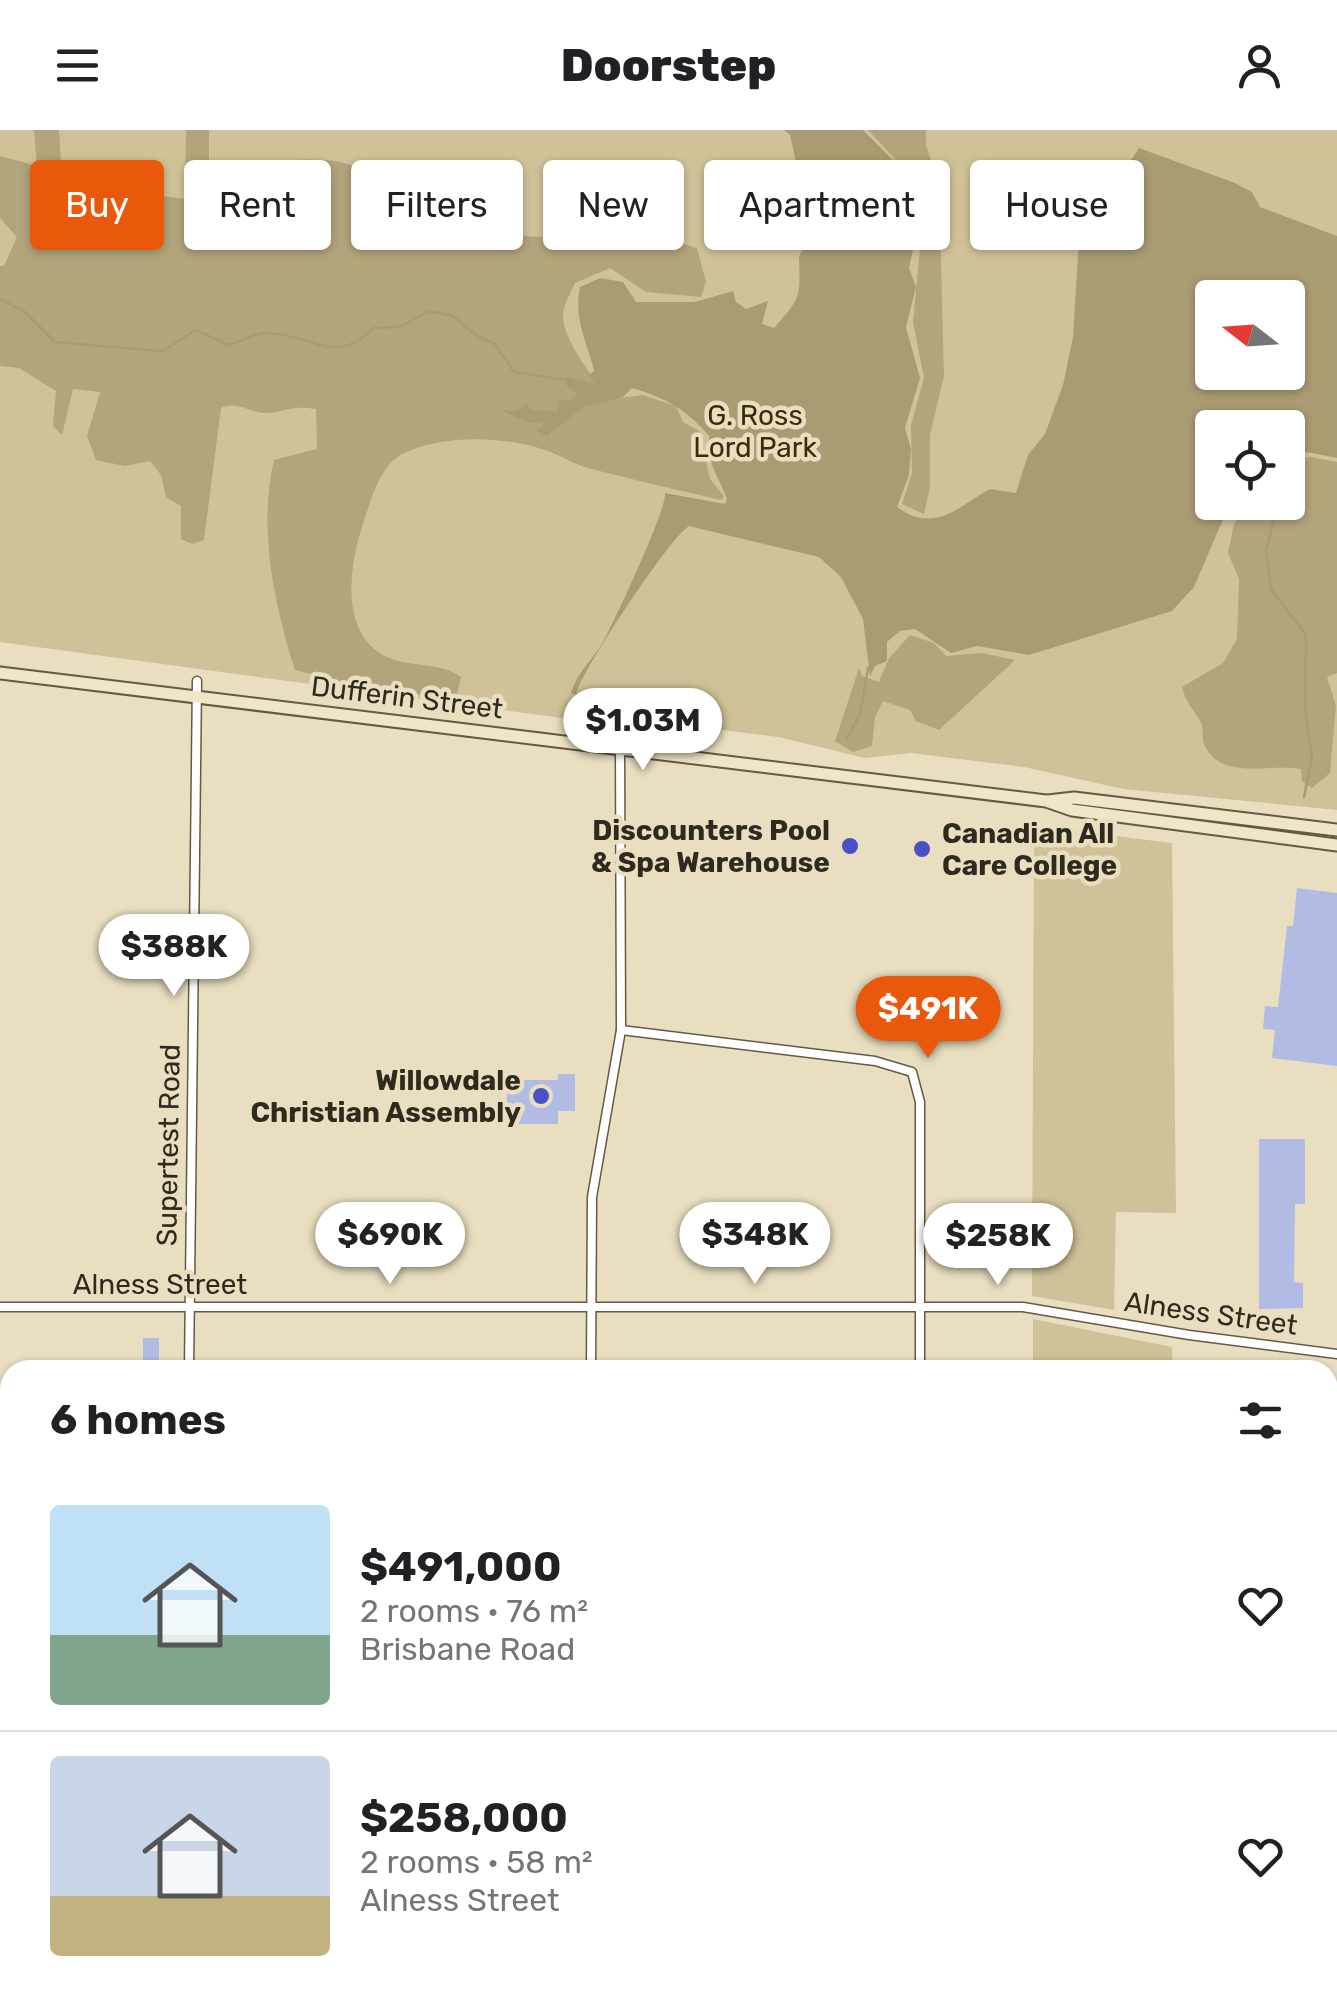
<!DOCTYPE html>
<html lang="en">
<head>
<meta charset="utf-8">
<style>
	body { margin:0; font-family:Rubik,sans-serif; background:#f6f6f6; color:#202124; height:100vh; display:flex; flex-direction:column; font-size:38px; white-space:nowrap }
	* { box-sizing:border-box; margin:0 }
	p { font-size:32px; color:#757577 }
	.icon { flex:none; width:55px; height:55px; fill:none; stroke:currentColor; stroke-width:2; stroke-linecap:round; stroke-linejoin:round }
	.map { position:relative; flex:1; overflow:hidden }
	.details { position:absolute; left:0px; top:1230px; width:1338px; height:642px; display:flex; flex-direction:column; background:#fff; border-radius:30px 30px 0 0; box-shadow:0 2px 8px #0004 }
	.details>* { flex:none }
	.hud { position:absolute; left:30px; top:30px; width:1278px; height:90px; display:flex; gap:20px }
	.needle { width:65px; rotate:287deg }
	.controls { position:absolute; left:1195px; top:150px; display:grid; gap:20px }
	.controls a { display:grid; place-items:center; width:110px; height:110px; border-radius:10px; background:#fff; box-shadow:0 2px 8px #0004; font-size:50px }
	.price { position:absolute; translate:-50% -85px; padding:0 22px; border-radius:35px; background:#fff; color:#222; font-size:32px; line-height:65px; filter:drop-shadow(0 2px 5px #0008) }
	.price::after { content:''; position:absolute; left:50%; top:60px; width:30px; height:22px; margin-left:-15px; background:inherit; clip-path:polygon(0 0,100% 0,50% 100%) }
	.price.current { background:#ea580c; color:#fff }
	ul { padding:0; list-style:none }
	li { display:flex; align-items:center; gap:30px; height:250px; padding:0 50px }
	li+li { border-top:2px solid #e0e0e0 }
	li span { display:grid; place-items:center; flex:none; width:280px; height:200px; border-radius:10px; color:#555 }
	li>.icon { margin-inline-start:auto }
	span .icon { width:120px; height:120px; fill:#fffc; stroke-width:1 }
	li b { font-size:42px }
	h2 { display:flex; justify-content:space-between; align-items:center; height:120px; padding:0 50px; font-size:42px }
	.tag { padding:0 35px; border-radius:10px; background:#fff; box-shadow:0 2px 8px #0004; font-size:35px; line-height:90px }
	.tag.current { background:#ea580c; color:#fff }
	header { display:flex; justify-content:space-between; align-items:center; height:130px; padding:0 50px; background:#fff; font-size:45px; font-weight:800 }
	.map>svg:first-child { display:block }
	.green { fill:#d0c298; fill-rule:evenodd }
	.forest { fill:#b2a47b }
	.water { fill:#a99c73; fill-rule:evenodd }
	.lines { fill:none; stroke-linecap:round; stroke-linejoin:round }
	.stream { stroke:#a99c73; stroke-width:2.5 }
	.building { fill:#b2bbe4 }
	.minor-casing { stroke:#635a3f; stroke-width:11 }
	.secondary-casing { stroke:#635a3f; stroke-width:15 }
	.minor { stroke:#fff; stroke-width:8 }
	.secondary { stroke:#efe6c7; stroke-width:11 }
	.rail { stroke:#807a65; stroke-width:2.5; stroke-dasharray:20 10; stroke-linecap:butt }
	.poi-dot { fill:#4a51c7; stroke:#e9dfc0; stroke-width:4 }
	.labels { text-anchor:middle; stroke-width:9; stroke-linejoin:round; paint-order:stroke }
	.park-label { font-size:28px; fill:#382d0a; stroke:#e9dfc0 }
	.street-label { font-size:28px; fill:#2e2a1e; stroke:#e9dfc0 }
	.poi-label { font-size:28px; font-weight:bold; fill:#2e2a1e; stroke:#e9dfc0; text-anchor:end }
</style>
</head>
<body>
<header><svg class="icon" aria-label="menu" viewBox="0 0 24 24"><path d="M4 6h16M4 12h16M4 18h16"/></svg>Doorstep<svg class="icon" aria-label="person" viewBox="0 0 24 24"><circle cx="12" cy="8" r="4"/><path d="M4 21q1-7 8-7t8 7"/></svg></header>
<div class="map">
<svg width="1337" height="1872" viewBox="0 0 1337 1872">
	<rect width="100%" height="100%" fill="#e9dfc0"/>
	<g class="green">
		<path d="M0,0H1337V680L1123,659L1024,637L911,623L865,628L778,607L690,596L657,601L0,512ZM1212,168H1288V242H1212ZM1212,298H1288V372H1212Z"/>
		<path d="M1034,696L1172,713L1176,1083L1116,1082L1114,1180L1032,1166Z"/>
		<path d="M1033,1189L1172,1217L1173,1240H1033Z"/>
		<rect x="1033" y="1863" width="142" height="9"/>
	</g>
	<g class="forest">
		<path d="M34,0H59L63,72L125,61L185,69L186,0H209V52L238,80L255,86L265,72L272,32C305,28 346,26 374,46L371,85L386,89L418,71L449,76L499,104L605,112L666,109L697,118L706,152L701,167L646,162L610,138L575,153C571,162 564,174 563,184C562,210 595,251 611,269L643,265L676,276L683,292L699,301L710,349L724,366L721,370C676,360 632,349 587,338C572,333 560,325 545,320C504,306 442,304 402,324C379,336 370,373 362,397C350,435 340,498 381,524C405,539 438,530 461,547L456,569L369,559L295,540C274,474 258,397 274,330L317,319L316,279C290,275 290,281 268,283C251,284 238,270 221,278L204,410L192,414L181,409V376L166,367L161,345L150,331L125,336L96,330L87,306L100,262L73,259L62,305L53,296L56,261L19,238L0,236V136H4L17,107L0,88V26L37,36Z"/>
		<path d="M868,0H926V15L939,56L944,246L930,305V357L924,384L902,374L912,343L911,295L924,248L913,192L924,77L920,56Z"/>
		<path d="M1311,327L1337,332V543L1327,547L1336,576L1330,643L1312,658L1302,651L1301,639C1268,633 1222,651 1205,616C1201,609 1204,599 1201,592C1193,579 1186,573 1182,557L1223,533L1237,509L1239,449L1228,423L1234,394L1249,373L1288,372V332Z"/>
		<path d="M910,505L934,513L946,526L982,523L1015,530L939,600L916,591L910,580L883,571L875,587L872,616L853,622L835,611L859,538L862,546L879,552L889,528Z"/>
	</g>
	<path class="water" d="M784,0H863L911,48L921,83L909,138L916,157L906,197L920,248L905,298L911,319L909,345L897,377C935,405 960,375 990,359L1016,363L1028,325L1045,304L1063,255L1073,207L1079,109L1139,18L1235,53L1252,62L1260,77L1337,106V328L1302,321L1288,328V298H1212V372L1230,373L1194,457L1172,481L1029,525L977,516L951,523L915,499L900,501L887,512V531L875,536L870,546L863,489L841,447L819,427L689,396C670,407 582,540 576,564L571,563C577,542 592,531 603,512C614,492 668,377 665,363L725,374L727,369C714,335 711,346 709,306C686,279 666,268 632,258L623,267L584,277L547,306L535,300L542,298L543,292L529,293L501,280L517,281L526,273L532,280L557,282L560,269L571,271L578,264L565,254L568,247L595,255L589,245L594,241C588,213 573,191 580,157L600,148L623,152L636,172H695L733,161L736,172L746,179L768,171L762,194L774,198C802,166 800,168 799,126L838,67C794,44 801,52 790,5ZM1212,168H1288V242H1212Z"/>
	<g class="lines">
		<g class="stream">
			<path d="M0,169L24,181L55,212L163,221L196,200L228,215C242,212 253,203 267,203C311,204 337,237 373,198L400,197L428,181L451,185L476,205L495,214L514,242L566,250"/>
			<path d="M1278,372L1266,421L1271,459L1306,505L1305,581L1312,627L1304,667"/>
			<path d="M847,609L860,584L868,538"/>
		</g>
	</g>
	<g class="building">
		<path d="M1297,758L1337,763V936L1272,928L1275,900L1263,899L1265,876L1278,877L1287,796H1293Z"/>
		<path d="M558,944H575V981H558V994H507V950H558Z"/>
		<path d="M1259,1009H1305V1074H1295L1294,1152L1303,1153V1178L1259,1179Z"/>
		<path d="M143,1208H159V1240L143,1236Z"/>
		<rect x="904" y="1862" width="105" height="10"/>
	</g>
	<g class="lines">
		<g class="minor-casing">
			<g id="minor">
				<path d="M621,900L875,931L912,942L920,972V1240"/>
				<path d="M0,1177H1023L1189,1205L1337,1224"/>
				<path d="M189,1240L197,551"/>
				<path d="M591,1240L592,1067L621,900L620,612"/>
				<path d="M185,1872V1862"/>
				<path d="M591,1872V1862"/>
			</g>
		</g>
		<g class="secondary-casing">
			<g id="secondary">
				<path d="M0,543L1046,671L1072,680L1337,715"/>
				<path d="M1048,671L1074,668L1337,700"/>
			</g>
		</g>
		<use href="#minor" class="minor"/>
		<use href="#secondary" class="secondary"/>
		<path class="rail" d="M468,1872L469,1862"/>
	</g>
	<g class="poi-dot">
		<circle cx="850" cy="716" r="10"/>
		<circle cx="922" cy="719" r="10"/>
		<circle cx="541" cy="966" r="10"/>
	</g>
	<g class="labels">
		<g class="park-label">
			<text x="755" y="295">G. Ross<tspan x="755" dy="32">Lord Park</tspan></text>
		</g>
		<g class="street-label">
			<text transform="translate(407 567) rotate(7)" y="10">Dufferin Street</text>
			<text transform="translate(168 1015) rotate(-89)" y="10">Supertest Road</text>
			<text x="160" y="1164">Alness Street</text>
			<text transform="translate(1211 1183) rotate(8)" y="10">Alness Street</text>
		</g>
		<g class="poi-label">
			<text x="830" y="710">Discounters Pool<tspan x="830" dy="32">&amp; Spa Warehouse</tspan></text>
			<text x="942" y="713" text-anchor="start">Canadian All<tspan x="942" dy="32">Care College</tspan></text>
			<text x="521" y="960">Willowdale<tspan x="521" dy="32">Christian Assembly</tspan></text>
		</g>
	</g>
</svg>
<div class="controls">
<a><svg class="needle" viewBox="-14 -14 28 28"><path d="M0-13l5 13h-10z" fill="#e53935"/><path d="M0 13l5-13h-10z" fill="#757577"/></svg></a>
<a><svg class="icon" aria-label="locate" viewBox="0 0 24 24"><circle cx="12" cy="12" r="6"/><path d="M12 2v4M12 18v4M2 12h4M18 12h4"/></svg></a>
</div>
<b class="price" style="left:643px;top:643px">$1.03M</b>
<b class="price" style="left:174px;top:869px">$388K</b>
<b class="price current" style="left:928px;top:931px">$491K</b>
<b class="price" style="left:390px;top:1157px">$690K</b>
<b class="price" style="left:755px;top:1157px">$348K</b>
<b class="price" style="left:998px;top:1158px">$258K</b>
<div class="hud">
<a class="tag current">Buy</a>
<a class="tag">Rent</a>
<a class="tag">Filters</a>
<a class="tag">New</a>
<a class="tag">Apartment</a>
<a class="tag">House</a>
</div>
<section class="details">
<h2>6 homes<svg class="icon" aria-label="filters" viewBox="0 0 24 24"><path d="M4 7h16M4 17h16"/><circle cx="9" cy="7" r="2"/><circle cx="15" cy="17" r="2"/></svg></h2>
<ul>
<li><span style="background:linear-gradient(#bfe0f5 65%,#7fa58c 0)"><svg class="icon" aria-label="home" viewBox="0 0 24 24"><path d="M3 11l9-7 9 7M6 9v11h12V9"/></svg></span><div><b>$491,000</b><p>2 rooms · 76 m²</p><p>Brisbane Road</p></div><svg class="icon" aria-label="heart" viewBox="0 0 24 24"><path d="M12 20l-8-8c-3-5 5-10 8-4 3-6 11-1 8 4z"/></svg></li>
<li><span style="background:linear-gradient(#c9d6e8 70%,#c2b280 0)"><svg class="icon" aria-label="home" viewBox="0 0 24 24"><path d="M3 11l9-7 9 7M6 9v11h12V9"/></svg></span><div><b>$258,000</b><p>2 rooms · 58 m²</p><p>Alness Street</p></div><svg class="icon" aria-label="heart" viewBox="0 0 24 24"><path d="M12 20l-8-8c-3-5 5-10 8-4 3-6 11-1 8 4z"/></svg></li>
</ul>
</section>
</div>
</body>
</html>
